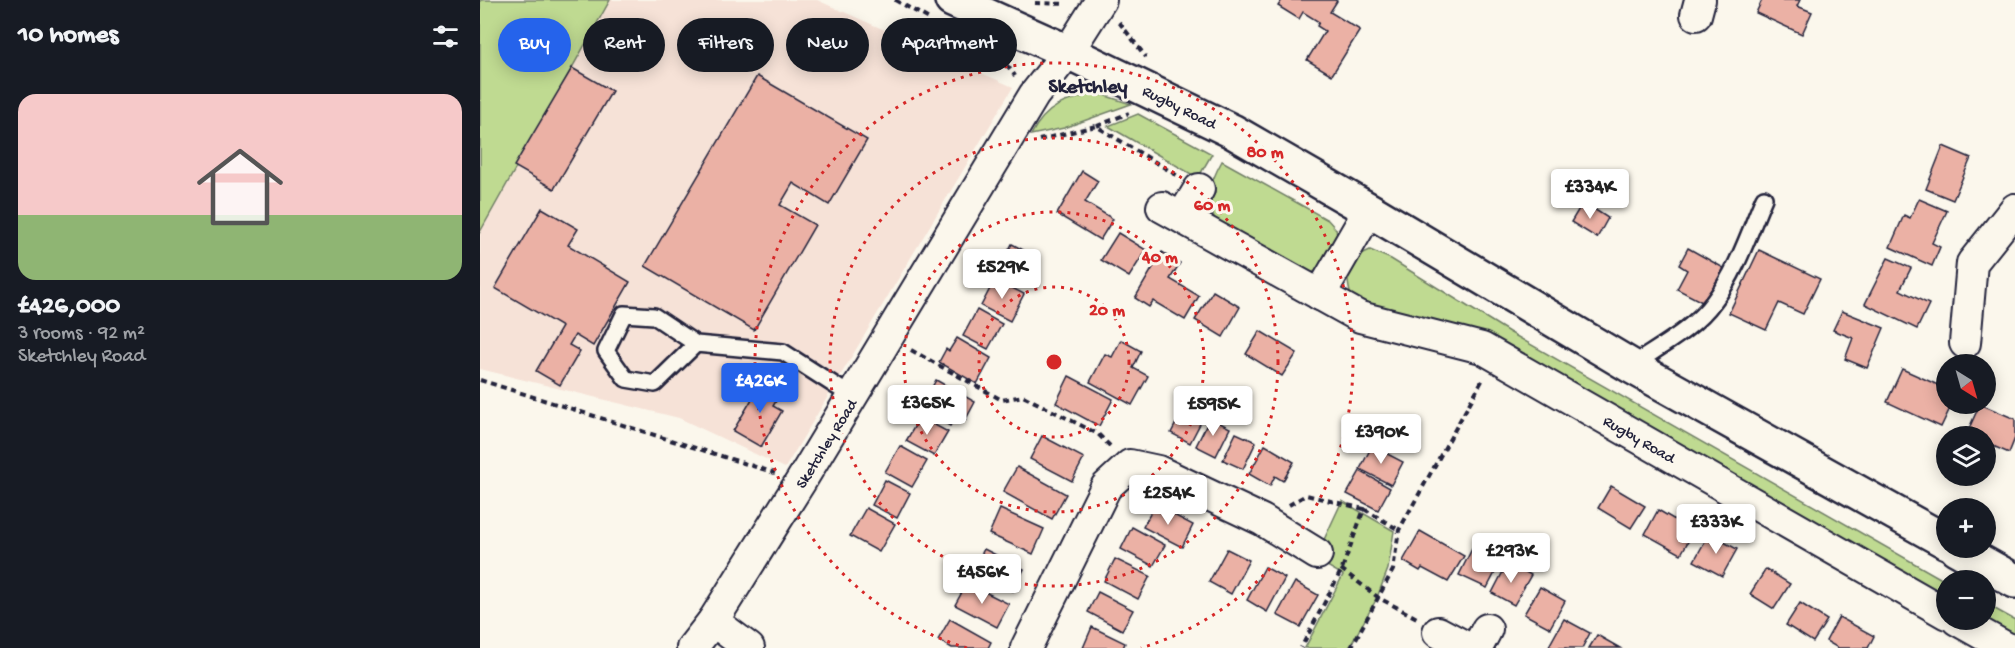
<!DOCTYPE html>
<html lang="en">
<head>
<meta charset="utf-8">
<style>
	body { margin:0; font-family:"Gochi Hand",sans-serif; background:#242831; color:#f1f3f6; height:100vh; display:flex; flex-direction:column; font-size:22px; white-space:nowrap }
	* { box-sizing:border-box; margin:0 }
	p { font-size:20px; color:#9ea1a6 }
	.icon { flex:none; width:33px; height:33px; fill:none; stroke:currentColor; stroke-width:2; stroke-linecap:round; stroke-linejoin:round }
	.map { position:relative; flex:1; overflow:hidden }
	.sheet { display:flex; flex-direction:column; background:#171b24; width:480px }
	.sheet>* { flex:none }
	.top-card { position:absolute; left:18px; top:18px; width:570px; height:54px; display:flex; gap:12px }
	.needle { width:39px; rotate:143deg }
	.controls { position:absolute; left:1456px; top:354px; display:grid; gap:12px }
	.controls a { display:grid; place-items:center; width:60px; height:60px; border-radius:50%; background:#171b24; box-shadow:0 3px 15px #0003; font-size:30px }
	.price { position:absolute; translate:-50% -51px; padding:0 14px; border-radius:6px; background:#fff; color:#222; font-size:20px; line-height:39px; filter:drop-shadow(0 2px 3px #0008) }
	.price::after { content:''; position:absolute; left:50%; top:36px; width:18px; height:14px; margin-left:-9px; background:inherit; clip-path:polygon(0 0,100% 0,50% 100%) }
	.price.active { background:#2563eb; color:#fff }
	ul { padding:0; list-style:none }
	li { display:grid; align-content:center; gap:12px; height:318px; padding:0 18px }
	li span { display:grid; place-items:center; height:186px; border-radius:18px; color:#555 }
	li>.icon { margin-inline-start:auto }
	span .icon { width:108px; height:108px; fill:#fffc; stroke-width:1 }
	li b { font-size:26px }
	h2 { display:flex; justify-content:space-between; align-items:center; height:72px; padding:0 18px; font-size:26px }
	.pill { padding:0 21px; border-radius:27px; background:#171b24; box-shadow:0 3px 15px #0003; font-size:21px; line-height:54px }
	.pill.active { background:#2563eb; color:#fff }
	main { display:flex; flex:1; min-height:0 }
	.map>svg:first-child { display:block }
	.built { fill:#f6e2d7 }
	.green { fill:#bfda91; stroke:#707e66; stroke-width:1.5 }
	.building { fill:#ebb1a5; stroke:#22223b; stroke-width:1.5 }
	.lines { fill:none; stroke-linecap:round; stroke-linejoin:round }
	.service-casing { stroke:#22223b; stroke-width:20 }
	.minor-casing { stroke:#22223b; stroke-width:34 }
	.secondary-casing { stroke:#22223b; stroke-width:38 }
	.path { stroke:#22223b; stroke-width:4; stroke-dasharray:6 4.5; stroke-linecap:butt }
	.service { stroke:#fbf7ec; stroke-width:15 }
	.minor { stroke:#fbf7ec; stroke-width:30 }
	.secondary { stroke:#fbf7ec; stroke-width:33 }
	.ring { fill:none; stroke:#d62828; stroke-width:3; stroke-dasharray:3 6 }
	.labels { text-anchor:middle; stroke-width:6; stroke-linejoin:round; paint-order:stroke }
	.street-label { font-size:16px; fill:#22223b; stroke:#fbf7ec }
	.quarter-label { font-size:20px; font-weight:bold; fill:#22223b; stroke:#fbf7ec }
	.centre { fill:#d62828; stroke:#fbf7ec; stroke-width:3 }
	.ring-label { font-size:18px; text-anchor:middle; font-weight:bold; fill:#d62828; stroke:#fbf7ec; stroke-width:6; stroke-linejoin:round; paint-order:stroke }
</style>
</head>
<body>
<main>
<section class="sheet">
<h2>10 homes<svg class="icon" aria-label="filters" viewBox="0 0 24 24"><path d="M4 7h16M4 17h16"/><circle cx="9" cy="7" r="2"/><circle cx="15" cy="17" r="2"/></svg></h2>
<ul>
<li><span style="background:linear-gradient(#f6c9c9 65%,#8fb573 0)"><svg class="icon" aria-label="home" viewBox="0 0 24 24"><path d="M3 11l9-7 9 7M6 9v11h12V9"/></svg></span><div><b>£426,000</b><p>3 rooms · 92 m²</p><p>Sketchley Road</p></div></li>
</ul>
</section>
<div class="map">
<svg width="1535" height="648" viewBox="0 0 1535 648">
	<rect width="100%" height="100%" fill="#fbf7ec"/>
	<filter id="ink" filterUnits="userSpaceOnUse"><feTurbulence type="fractalNoise" baseFrequency=".0167" numOctaves="2"/><feDisplacementMap in="SourceGraphic" scale="12" xChannelSelector="R" yChannelSelector="G"/><feConvolveMatrix kernelMatrix="1 2 1 2 8 2 1 2 1" color-interpolation-filters="sRGB"/></filter>
	<g filter="url(#ink)">
		<path class="built" d="M0,0H337L533,87L305,468L199,418L0,369Z"/>
		<g class="green">
			<path d="M0,0H130L0,232Z"/>
			<path d="M617,93L651,104L584,128L551,135C566,105 586,100 617,93Z"/>
			<path d="M658,114L732,154L718,178L628,126Z"/>
			<path d="M742,161L848,220L856,229L858,240L838,270L828,274L735,222C728,194 728,186 742,161Z"/>
			<path d="M890,250L911,259L1029,332L1467,582V608L1018,353L900,313L871,296C864,273 868,259 890,250Z"/>
			<path d="M862,501L914,531L908,569L896,600L869,648H825L863,575L835,559Z"/>
			<path d="M1506,604L1535,620V648L1506,620Z"/>
		</g>
		<g class="building">
			<path d="M802,0H855L857,1L850,12L880,30L852,75L827,60L845,31L837,26L839,22L823,12L819,19L798,6Z"/>
			<path d="M1282,0H1320L1317,6L1332,12L1322,34L1276,13Z"/>
			<path d="M92,68L132,91L74,189L34,166Z"/>
			<path d="M277,76L387,140L349,205L313,183L300,205L335,225L274,330L165,266Z"/>
			<path d="M1463,146L1491,158L1473,200L1446,189Z"/>
			<path d="M602,171L618,181L605,202L633,219L620,240L577,214Z"/>
			<path d="M1439,199L1467,211L1452,243L1460,247L1452,266L1410,247L1424,215L1430,218Z"/>
			<path d="M1103,202L1128,218L1117,238L1091,222Z"/>
			<path d="M62,208L98,229L88,245L150,282L113,346L95,335L89,345L100,351L80,385L56,371L82,327L15,288Z"/>
			<path d="M638,233L666,250L649,277L621,260Z"/>
			<path d="M532,244L558,258L543,287L516,274Z"/>
			<path d="M1208,248L1249,271L1240,287L1235,284L1224,303L1197,289L1207,270L1199,265Z"/>
			<path d="M1279,250L1340,279L1323,314L1299,303L1286,330L1249,313Z"/>
			<path d="M682,252L700,263L690,279L719,296L705,320L673,301L669,307L655,298Z"/>
			<path d="M1408,258L1431,268L1420,290L1449,304L1437,329L1385,304Z"/>
			<path d="M515,279L544,294L530,321L501,306Z"/>
			<path d="M733,291L760,307L743,337L715,320Z"/>
			<path d="M497,310L522,324L508,349L483,336Z"/>
			<path d="M1362,311L1404,328L1387,368L1365,359L1373,338L1353,330Z"/>
			<path d="M780,331L817,353L802,376L766,354Z"/>
			<path d="M477,338L511,358L497,384L459,362L466,349L469,351Z"/>
			<path d="M641,340L661,351L653,368L668,376L652,405L610,382L625,354L632,357Z"/>
			<path d="M1422,369L1467,389V404H1472L1461,427L1407,402Z"/>
			<path d="M589,376L633,399L619,426L576,403Z"/>
			<path d="M285,377L304,388L293,406L302,411L281,447L253,431Z"/>
			<path d="M456,380L495,402L486,419L477,413L470,426L440,409Z"/>
			<path d="M1500,404L1535,419V438L1529,453L1506,443V436L1486,435Z"/>
			<path d="M705,406L724,416L710,443L691,433Z"/>
			<path d="M440,417L468,432L454,456L426,441Z"/>
			<path d="M730,418L750,428L736,456L716,446Z"/>
			<path d="M756,433L776,442L763,469L743,460Z"/>
			<path d="M562,436L604,458L592,481L550,459Z"/>
			<path d="M785,445L814,462L803,481L795,476L790,486L769,474Z"/>
			<path d="M420,446L447,461L432,487L405,472Z"/>
			<path d="M892,446L923,462L911,485L880,469Z"/>
			<path d="M537,467L586,494L572,519L523,492Z"/>
			<path d="M880,471L910,488L898,510L867,494Z"/>
			<path d="M405,480L430,493L417,518L392,505Z"/>
			<path d="M1131,486L1165,506L1151,528L1118,508Z"/>
			<path d="M675,505L713,525L702,547L663,527Z"/>
			<path d="M386,508L415,524L399,552L370,536Z"/>
			<path d="M520,509L564,529L553,554L509,534Z"/>
			<path d="M1178,510L1214,531L1201,554L1165,534Z"/>
			<path d="M652,527L685,545L673,566L641,549Z"/>
			<path d="M940,531L984,556L968,582L942,568L940,571L923,561Z"/>
			<path d="M1229,534L1257,549L1242,576L1214,561Z"/>
			<path d="M504,549L544,569L533,591L493,571Z"/>
			<path d="M747,549L769,560L751,594L729,582Z"/>
			<path d="M992,549L1020,563L1007,588L979,575Z"/>
			<path d="M635,559L670,576L658,599L624,581Z"/>
			<path d="M1028,562L1051,575L1034,605L1012,593Z"/>
			<path d="M785,567L805,578L787,612L767,600Z"/>
			<path d="M1286,569L1310,584L1294,609L1270,594Z"/>
			<path d="M815,582L838,595L820,627L797,615Z"/>
			<path d="M487,583L529,604L517,627L475,605Z"/>
			<path d="M1060,587L1085,601L1070,628L1044,614Z"/>
			<path d="M618,592L653,610L642,630L608,612Z"/>
			<path d="M1320,603L1347,620L1333,642L1306,625Z"/>
			<path d="M1359,617L1394,636L1388,648H1358L1346,641Z"/>
			<path d="M470,619L511,642L508,648H472L458,640Z"/>
			<path d="M1084,619L1110,633L1102,648H1073L1069,646Z"/>
			<path d="M612,627L645,643L643,648H603Z"/>
			<path d="M1117,635L1140,648H1109Z"/>
		</g>
		<g class="lines">
			<g class="service-casing">
				<g id="service">
					<path d="M216,344L174,316L144,314L126,351L146,379L175,384L216,344L303,352L373,397"/>
					<path d="M1151,366C1179,347 1214,329 1234,301C1257,271 1269,233 1284,198"/>
				</g>
			</g>
			<g class="minor-casing">
				<g id="minor">
					<path d="M1216,15L1220,0"/>
					<path d="M682,207L880,317L1002,348L1467,614"/>
					<path d="M702,217L719,189"/>
					<path d="M840,295L889,210"/>
					<path d="M1485,343L1492,263L1535,209"/>
					<path d="M1477,620L1527,648"/>
					<path d="M233,621L269,648"/>
					<path d="M958,632L988,648"/>
					<path d="M212,648L233,621L321,481L554,95L588,52L621,0"/>
					<path d="M546,648L626,487L650,465L678,471L782,520L837,554"/>
					<path d="M997,648L1007,629"/>
				</g>
			</g>
			<g class="secondary-casing">
				<g id="secondary">
					<path d="M472,0L588,52L752,131L889,210L1151,366L1467,542"/>
					<path d="M1476,548L1535,581"/>
				</g>
			</g>
			<g class="path">
				<path d="M415,0L451,20"/>
				<path d="M555,3L586,4"/>
				<path d="M639,22L666,57"/>
				<path d="M491,43C508,52 525,59 535,76"/>
				<path d="M617,126L649,113"/>
				<path d="M559,140L616,126L698,176"/>
				<path d="M431,350L522,400L543,396L618,434L630,446"/>
				<path d="M0,380L295,473"/>
				<path d="M809,505L826,495L884,509L862,569L821,648"/>
				<path d="M884,509L919,530"/>
				<path d="M861,569L899,598L937,618"/>
				<path d="M871,648L913,570L919,530L1003,379"/>
			</g>
			<use href="#service" class="service"/>
			<use href="#minor" class="minor"/>
			<use href="#secondary" class="secondary"/>
		</g>
	</g>
	<g class="ring">
		<circle cx="574" cy="362" r="75"/>
		<circle cx="574" cy="362" r="150"/>
		<circle cx="574" cy="362" r="224"/>
		<path d="M487 648A299 299 0 1 1 661 648"/>
	</g>
	<g class="labels">
		<g class="street-label">
			<text transform="translate(700 106) rotate(26)" y="6">Rugby Road</text>
			<text transform="translate(1160 438) rotate(30)" y="6">Rugby Road</text>
			<text transform="translate(345 443) rotate(-58)" y="6">Sketchley Road</text>
		</g>
		<g class="quarter-label">
			<text x="608" y="92">Sketchley</text>
		</g>
	</g>
	<circle cx="574" cy="362" r="9" class="centre"/>
	<g class="ring-label">
		<text x="785" y="157">80 m</text>
		<text x="732" y="210">60 m</text>
		<text x="680" y="262">40 m</text>
		<text x="627" y="315">20 m</text>
	</g>
</svg>
<div class="controls">
<a><svg class="needle" viewBox="-14 -14 28 28"><path d="M0-13l5 13h-10z" fill="#e53935"/><path d="M0 13l5-13h-10z" fill="#9ea1a6"/></svg></a>
<a><svg class="icon" aria-label="layers" viewBox="0 0 24 24"><path d="M12 4l9 5-9 5-9-5zM3 14l9 5 9-5"/></svg></a>
<a>+</a>
<a>−</a>
</div>
<b class="price" style="left:1110px;top:220px">£334K</b>
<b class="price" style="left:522px;top:300px">£529K</b>
<b class="price active" style="left:280px;top:414px">£426K</b>
<b class="price" style="left:447px;top:436px">£365K</b>
<b class="price" style="left:733px;top:437px">£595K</b>
<b class="price" style="left:901px;top:465px">£390K</b>
<b class="price" style="left:688px;top:526px">£254K</b>
<b class="price" style="left:1236px;top:555px">£333K</b>
<b class="price" style="left:1031px;top:584px">£293K</b>
<b class="price" style="left:502px;top:605px">£456K</b>
<div class="top-card">
<a class="pill active">Buy</a>
<a class="pill">Rent</a>
<a class="pill">Filters</a>
<a class="pill">New</a>
<a class="pill">Apartment</a>
</div>
</div>
</main>
</body>
</html>
